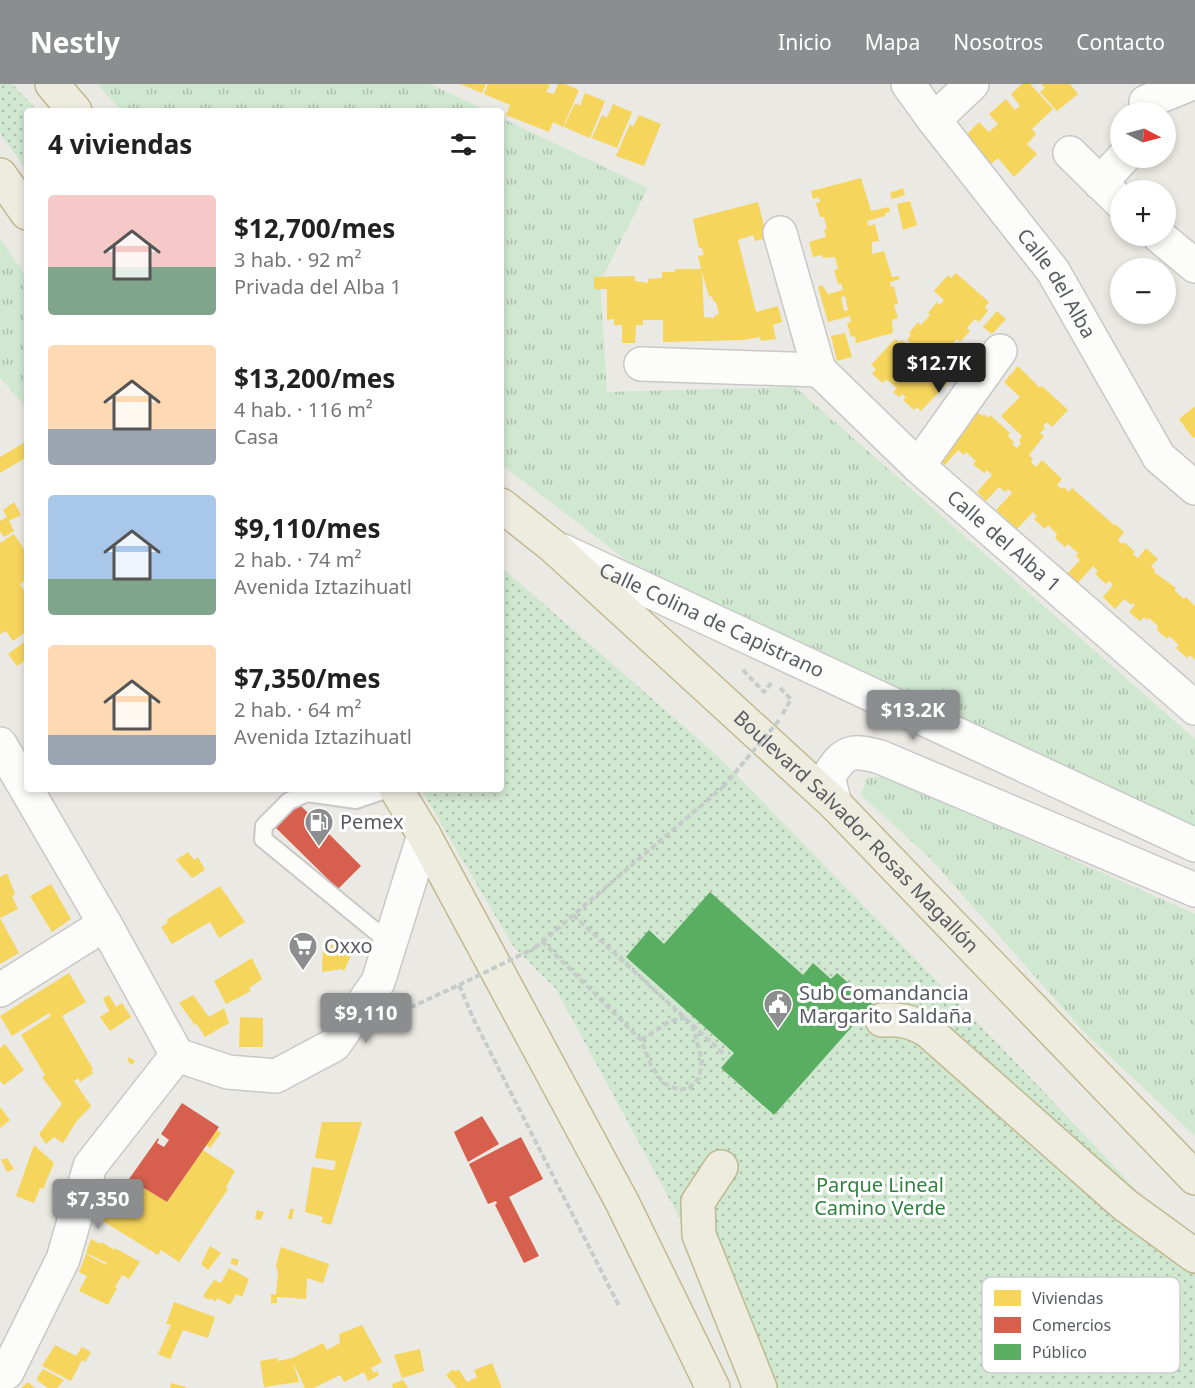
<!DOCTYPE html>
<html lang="es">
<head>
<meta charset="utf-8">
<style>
	body { margin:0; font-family:"Noto Sans",sans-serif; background:#f2f2f2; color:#222; height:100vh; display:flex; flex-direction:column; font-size:22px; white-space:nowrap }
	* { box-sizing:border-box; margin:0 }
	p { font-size:20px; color:#767676 }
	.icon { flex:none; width:33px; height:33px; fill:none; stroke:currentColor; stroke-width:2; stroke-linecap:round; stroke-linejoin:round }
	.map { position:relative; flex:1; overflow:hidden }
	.side { position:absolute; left:24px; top:24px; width:480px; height:684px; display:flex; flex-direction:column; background:#fff; border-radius:6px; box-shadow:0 3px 9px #0003 }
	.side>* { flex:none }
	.needle { width:39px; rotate:96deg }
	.tools { position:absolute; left:1110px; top:18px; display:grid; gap:12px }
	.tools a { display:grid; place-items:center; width:66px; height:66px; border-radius:50%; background:#fff; box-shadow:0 3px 9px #0003; font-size:30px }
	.price { position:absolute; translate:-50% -51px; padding:0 14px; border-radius:6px; background:#8c8d8f; color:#fff; font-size:20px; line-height:39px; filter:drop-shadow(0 2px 3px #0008) }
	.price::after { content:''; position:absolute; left:50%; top:36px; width:18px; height:14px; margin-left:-9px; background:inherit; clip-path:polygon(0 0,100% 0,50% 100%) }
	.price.selected { background:#222; color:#fff }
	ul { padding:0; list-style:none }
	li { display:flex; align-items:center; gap:18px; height:150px; padding:0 24px }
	li span { display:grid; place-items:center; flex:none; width:168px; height:120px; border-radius:6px; color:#555 }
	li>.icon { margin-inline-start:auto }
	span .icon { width:72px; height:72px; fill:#fffc; stroke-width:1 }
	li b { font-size:26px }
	h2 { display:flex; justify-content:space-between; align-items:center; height:72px; padding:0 24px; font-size:26px }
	header { display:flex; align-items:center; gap:36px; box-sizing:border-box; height:84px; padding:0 30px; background:#8c8d8f; color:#fff }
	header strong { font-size:28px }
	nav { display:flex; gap:33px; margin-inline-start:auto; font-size:21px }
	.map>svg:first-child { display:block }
	.grass { fill:url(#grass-tufts) }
	.park { fill:url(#park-dots) }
	.homes { fill:#f6d55c; fill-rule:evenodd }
	.shops { fill:#d6604d }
	.public { fill:#5aae61 }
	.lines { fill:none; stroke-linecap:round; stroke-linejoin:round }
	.lane-casing { stroke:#c7c8c7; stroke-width:20 }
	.street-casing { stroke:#c7c8c7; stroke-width:36 }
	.secondary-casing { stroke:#c8c8c8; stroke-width:36 }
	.highway-casing { stroke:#c1b990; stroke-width:36 }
	.path { stroke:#c6ccca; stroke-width:4; stroke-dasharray:6 3; stroke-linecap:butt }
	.lane { stroke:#fcfcfb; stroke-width:16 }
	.street { stroke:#fcfcfb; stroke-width:33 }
	.secondary { stroke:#fcfcfb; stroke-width:33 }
	.highway { stroke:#eeecdf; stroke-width:33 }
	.path-bridge { stroke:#c6ccca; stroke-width:4; stroke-dasharray:6 3; stroke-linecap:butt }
	.labels { text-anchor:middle; stroke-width:6; stroke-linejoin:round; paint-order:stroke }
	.street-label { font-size:20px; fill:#595b62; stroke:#fff }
	.poi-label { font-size:20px; fill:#595b62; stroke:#fff; text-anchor:start }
	.park-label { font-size:20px; fill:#308140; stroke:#fff }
	.key { fill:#fff; stroke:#cdced0; stroke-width:1.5 }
	.key-label { font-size:16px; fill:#595b62 }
</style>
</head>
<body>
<header>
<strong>Nestly</strong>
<nav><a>Inicio</a><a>Mapa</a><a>Nosotros</a><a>Contacto</a></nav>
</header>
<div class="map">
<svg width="1195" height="1304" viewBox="0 0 1195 1304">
	<defs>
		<pattern id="grass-tufts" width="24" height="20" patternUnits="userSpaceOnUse" patternTransform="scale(1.5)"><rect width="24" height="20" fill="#d0e7d0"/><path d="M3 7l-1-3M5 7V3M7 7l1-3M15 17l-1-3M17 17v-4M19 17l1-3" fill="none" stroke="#acbeac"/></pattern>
		<pattern id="park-dots" width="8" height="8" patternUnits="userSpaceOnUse" patternTransform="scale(1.5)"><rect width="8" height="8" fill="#d0e7d0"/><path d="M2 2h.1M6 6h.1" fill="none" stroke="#acbeac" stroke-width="1.8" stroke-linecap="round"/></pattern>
	</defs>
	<rect width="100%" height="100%" fill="#eae9e3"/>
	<g class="grass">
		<path d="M97,0H430L487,27H122Z"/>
		<path d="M501,34L648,104L600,198L607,308L795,303L1195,655V745L664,505L501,380Z"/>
		<path d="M0,155L27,193V325L0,293Z"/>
		<path d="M867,693H887L1195,830V1052L1086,950L929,773L861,711Z"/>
	</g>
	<g class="park">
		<path d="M0,0H12L38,27H27V87L0,49Z"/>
		<path d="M501,483L721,675L1027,990L1195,1169V1304H758L676,1127L556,905L513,862L421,705H501Z"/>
	</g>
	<g class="homes">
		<path d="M460,0H486L482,9Z"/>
		<path d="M488,0H550L546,8L554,10L558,0H565L579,6L563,43L553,38L549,48L506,31L510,21L484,10Z"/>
		<path d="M1022,0H1030L1053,25L1032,45L1036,50L1027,60L1037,70L1014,93L998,74L989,82L964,53L979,38L989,48L998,40L989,30L1006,15L1015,26L1020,22L1011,10Z"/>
		<path d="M1041,0H1070L1078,10L1057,27L1040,8L1045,4Z"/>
		<path d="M585,9L605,17L590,54L564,43L575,19L580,22Z"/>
		<path d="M613,20L632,28L617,64L592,54L602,31L607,34Z"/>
		<path d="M639,31L661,40L644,82L616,72L630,40L633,43Z"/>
		<path d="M861,94L871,127L889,123L890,128L885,129V132L867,137L868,142L875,140L879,157L872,158V170L884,167L892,193L899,192L900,195L890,198L891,203L894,202L898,220L894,221L898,234L892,236L893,249L856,259L855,252L851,253L847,239L851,238L850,232L828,238L818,203L822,201L828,210L843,206L841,199L838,200L834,186L838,185L835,173L823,174L822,171L813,173L809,158L826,153L824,145H827L824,133H820L816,119L820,118L819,113L813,115L811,107ZM845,212L848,226L844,227L841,213Z"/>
		<path d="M903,104L905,111L892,115L890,109Z"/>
		<path d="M910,117L917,141L903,146L897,120Z"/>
		<path d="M758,118L767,154L755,157L753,151L738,156L756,228L778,222L782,238L773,241L776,255L761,257L760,253L744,256L663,258V236H643V241H636L635,259H622V241H614V235L607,236V205H594V193L635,192V197L648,199V195L662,194V188H675V185H701L698,172L704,171L702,164H699L693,135ZM702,187L709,213L712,212L714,218H716L719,230L714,232V234L704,233Z"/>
		<path d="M956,189L989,218L985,223L988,227L979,238L975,235L971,239L967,244L970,247L960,258L957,255L952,260L969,276L921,327L917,323L914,326L903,316L906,313L902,310L899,313L893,308L897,304L886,295L883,299L872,290L876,285L871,281L895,255L900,258L902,256L913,266L911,268L921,278L923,275L928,280L931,277L907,256L911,251L909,249L918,238L921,241L930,231L928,229L937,218L940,221L944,216L934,207L948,191L951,194Z"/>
		<path d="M997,227L1006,235L992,250L983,243Z"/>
		<path d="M845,249L852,273L837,277L831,252Z"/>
		<path d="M1018,282L1040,304L1042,302L1068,326L1052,343L1047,338L1043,342L1045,344L1040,349L1044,352L1029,371L1033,375L1031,378L1036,383L1042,376L1062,395L1057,401L1062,405L1064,403L1069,408L1072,404L1114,441L1115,440L1124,448L1118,456L1122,460L1124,458L1135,468L1133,470L1138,474L1146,464L1158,475L1151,482L1155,486L1154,488L1176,504L1174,506L1184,515L1186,513L1195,522V576L1190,571L1187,574L1176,564L1179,561L1169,552L1167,555L1157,546L1158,542L1149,534L1147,536L1144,533L1140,537L1129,528L1135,521L1133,519L1132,521L1124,515L1115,525L1103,513L1113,501L1109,497L1106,500L1095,490L1098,487L1093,482L1077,500L1067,490L1080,476L1076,472L1078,469L1068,460L1065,463L1055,454L1057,450L1048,441L1045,445L1034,435L1037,432L1033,428L1017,445L996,426L1012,409L1008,405L1005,408L999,403L986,417L977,408L992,391L987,386L984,389L973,380L976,377L966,368L964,371L958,366L945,381L935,372L975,327L983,332L984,330L988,334L990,331L1010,349L1008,352L1014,358L1012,360L1017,364L1021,359L1019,357L1022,352L1001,332L1020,313L1004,298Z"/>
		<path d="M1195,322V353L1193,354L1179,335Z"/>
		<path d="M27,357V373L0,389V373Z"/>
		<path d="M14,418L21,431L9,437L14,447L4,453L0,447V437L7,433L3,426Z"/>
		<path d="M14,450L24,465L27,463V495L20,500L27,512V547L13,557L6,547L0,550V459Z"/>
		<path d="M27,556V575L17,582L8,570Z"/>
		<path d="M188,768L194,776L198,773L205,786L192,794L176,776Z"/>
		<path d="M7,789L15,810L12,812L18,825L0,834V793Z"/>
		<path d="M51,800L71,835L52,848L30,812Z"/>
		<path d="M220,802L245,838L219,854L210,838L172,860L161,843L168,838L166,836Z"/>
		<path d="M0,834L19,869L0,880Z"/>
		<path d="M323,861L355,862L344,887L341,885L322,888Z"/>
		<path d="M252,874L262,895L249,904L251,907L226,920L214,897Z"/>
		<path d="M69,889L86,918L62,932L93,985L91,986L93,989L80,998L78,994L74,997L91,1022L76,1038L63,1059L54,1053L46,1060L39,1050L62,1020L42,993L45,991L21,951L51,932L49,929L12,952L0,932Z"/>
		<path d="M109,911L116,923L122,919L131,933L110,947L100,933L109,927L103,914Z"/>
		<path d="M193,911L209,933L224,924L229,939L205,953L197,940L195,941L179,919Z"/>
		<path d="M240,933L263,934V963H239Z"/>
		<path d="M5,960L24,986L4,1001L0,997V964Z"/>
		<path d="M129,973L135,977L131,981L127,975Z"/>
		<path d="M0,1023L10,1036L0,1044Z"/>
		<path d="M322,1038H362L331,1141L321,1138L323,1133L305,1128L312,1083L334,1086L336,1077L315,1074Z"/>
		<path d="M217,1046L221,1049L210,1064L206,1061Z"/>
		<path d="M34,1061L54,1079L43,1105L40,1104L34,1119L16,1112Z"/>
		<path d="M203,1066L235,1087L226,1103L228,1105L179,1178L161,1166L158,1171L101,1136L129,1095L167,1118Z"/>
		<path d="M7,1074L14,1085L7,1088L1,1076Z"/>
		<path d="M290,1125H294L292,1135H288Z"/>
		<path d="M257,1126L264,1128L261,1136L255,1135Z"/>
		<path d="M91,1155L101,1160L102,1158L114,1166L115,1164L140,1178L129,1195L122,1191L115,1203L117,1204L108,1221L79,1207L87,1192L79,1188L86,1170L106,1181L107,1179L86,1169Z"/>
		<path d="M210,1162L221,1169L208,1186L201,1180Z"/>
		<path d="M281,1163L329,1180L323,1199L307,1194L306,1215L277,1213V1219H271V1210L276,1211L278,1189L276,1181Z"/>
		<path d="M233,1174L239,1176L237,1182L230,1179Z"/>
		<path d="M229,1184L249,1195L242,1213L236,1210L230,1221L217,1214L215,1218L211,1214L209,1216L203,1212L214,1196L221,1199Z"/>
		<path d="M174,1218L215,1233L208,1254L183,1246L170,1275L158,1270L171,1241L166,1240Z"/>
		<path d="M362,1241L382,1278L371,1284L374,1289L377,1287L379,1291L368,1297L364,1288L344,1298L340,1291L314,1304H305L293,1278L299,1298L264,1303L260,1277L277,1274L278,1277L292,1274L323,1259L327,1266L340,1259L339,1250Z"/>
		<path d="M55,1261L76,1272L82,1263L91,1268L85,1278L82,1276L71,1297L42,1282Z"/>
		<path d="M420,1265L424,1287L402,1294L394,1271Z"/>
		<path d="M492,1279L502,1304H457L446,1291L453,1285L454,1287L459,1286L467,1298L477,1293L474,1286Z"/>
		<path d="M43,1285L64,1296L57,1304H48L38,1297L37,1294Z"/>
		<path d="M403,1296L408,1304H393L392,1300Z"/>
		<path d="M28,1298L35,1304H21Z"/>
		<path d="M171,1299L186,1303V1304H170Z"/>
	</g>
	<g class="shops">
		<path d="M299,720L361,782L338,805L276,744Z"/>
		<path d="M182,1019L219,1043L167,1118L129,1095L158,1054L159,1055L157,1059L164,1063L169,1056L161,1050Z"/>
		<path d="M482,1032L499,1060L468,1078L454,1048Z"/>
		<path d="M521,1053L543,1095L509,1113L539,1172L524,1179L495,1121L497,1119L496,1117L488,1120L469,1080Z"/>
	</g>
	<path class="public" d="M710,808L803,891L813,879L831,895L837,889L872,920L774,1031L721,984L734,969L626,873L649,846L664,860Z"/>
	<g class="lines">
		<g class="lane-casing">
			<path id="lane" d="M388,705L356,716L307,709L289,717L264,742L263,755L390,859"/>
		</g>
		<g class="street-casing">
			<g id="street">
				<path id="s1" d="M908,0L934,36L1053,187L1159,373L1195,404"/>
				<path d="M1146,18L1190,0"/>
				<path d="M934,36L972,0"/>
				<path d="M1070,69L1120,118"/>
				<path d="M1100,99L1123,74"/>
				<path d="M780,149L819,286"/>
				<path d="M1159,152L1195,182"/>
				<path d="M641,280L819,286"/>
				<path id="s2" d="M819,286L918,382L1195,624"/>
				<path d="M918,382L1000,267"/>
				<path d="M0,906L105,840"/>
			</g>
		</g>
		<g class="secondary-casing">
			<g id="secondary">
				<path id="s3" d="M563,467L1195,761"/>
				<path d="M0,660L105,840L177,971"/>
				<path d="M835,720L828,693C844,667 851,665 880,673L1195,806"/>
				<path d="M177,971L228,988L276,992L334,961L378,898L424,751"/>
				<path d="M0,1293L7,1288L63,1175L90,1082L177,971"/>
			</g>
		</g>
		<g class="highway-casing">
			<g id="highway">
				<path d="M52,0L75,27"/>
				<path d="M0,91L27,129"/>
				<path id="s4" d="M501,421L554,463L835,720L1195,1094"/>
				<path d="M396,705L424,751L622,1118L713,1304"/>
				<path d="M882,936C900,935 911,937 927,946L1125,1121L1195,1172"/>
				<path d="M721,1083L698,1118L699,1151L760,1304"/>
			</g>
		</g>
		<g class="path">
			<path d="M743,586L764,608L773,597"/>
			<path d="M780,604L791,615L782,631"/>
			<path d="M573,831L724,970"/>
			<path d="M542,857L641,956L651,981L663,999L679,1006L689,1004L699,994L702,977L692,940"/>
			<path d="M535,864L723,703"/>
			<path d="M394,931L459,901L474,936L619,1222"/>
			<path d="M641,956L670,937L685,934"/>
		</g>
		<use href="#lane" class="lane"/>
		<use href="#street" class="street"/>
		<use href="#secondary" class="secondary"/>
		<use href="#highway" class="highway"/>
		<g class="path-bridge">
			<path d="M723,703L780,635"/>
			<path d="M459,901L535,864"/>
		</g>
	</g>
	<defs>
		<g id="fuel-pin" transform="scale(1.5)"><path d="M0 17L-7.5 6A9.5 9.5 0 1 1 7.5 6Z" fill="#8c8d8f" stroke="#fff"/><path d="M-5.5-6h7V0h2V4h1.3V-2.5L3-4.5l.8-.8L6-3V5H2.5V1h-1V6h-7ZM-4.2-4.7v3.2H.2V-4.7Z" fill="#fff"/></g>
		<g id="supermarket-pin" transform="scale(1.5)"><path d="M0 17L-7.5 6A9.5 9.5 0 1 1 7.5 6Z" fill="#8c8d8f" stroke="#fff"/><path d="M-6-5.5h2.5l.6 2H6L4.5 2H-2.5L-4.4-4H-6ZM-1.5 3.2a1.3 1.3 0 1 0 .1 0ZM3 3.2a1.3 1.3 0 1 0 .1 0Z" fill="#fff"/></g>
		<g id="civic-pin" transform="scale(1.5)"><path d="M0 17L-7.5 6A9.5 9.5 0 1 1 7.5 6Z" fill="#8c8d8f" stroke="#fff"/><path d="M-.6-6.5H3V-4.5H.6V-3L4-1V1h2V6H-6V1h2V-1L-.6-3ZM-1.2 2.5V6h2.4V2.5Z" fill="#fff"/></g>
	</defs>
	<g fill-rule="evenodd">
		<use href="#fuel-pin" x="319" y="738"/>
		<use href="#supermarket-pin" x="303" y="862"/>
		<use href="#civic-pin" x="778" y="920"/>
	</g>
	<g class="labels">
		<g class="street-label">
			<text dy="7" stroke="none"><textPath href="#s1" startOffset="249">Calle del Alba</textPath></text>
			<text dy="7" stroke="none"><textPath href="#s2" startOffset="252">Calle del Alba 1</textPath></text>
			<text dy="7" stroke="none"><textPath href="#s3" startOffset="164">Calle Colina de Capistrano</textPath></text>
			<text dy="7" stroke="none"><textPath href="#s4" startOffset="483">Boulevard Salvador Rosas Magallón</textPath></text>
		</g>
		<g class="poi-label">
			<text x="340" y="745">Pemex</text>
			<text x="324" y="869">Oxxo</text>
			<text x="799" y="916">Sub Comandancia<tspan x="799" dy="23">Margarito Saldaña</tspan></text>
		</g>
		<g class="park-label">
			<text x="880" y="1108">Parque Lineal<tspan x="880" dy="23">Camino Verde</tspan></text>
		</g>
	</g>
	<rect x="982" y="1193" width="198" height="96" rx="9" class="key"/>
	<rect x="994" y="1206" width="27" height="16" fill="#f6d55c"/>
	<rect x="994" y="1233" width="27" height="16" fill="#d6604d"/>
	<rect x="994" y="1260" width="27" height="16" fill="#5aae61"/>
	<g class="key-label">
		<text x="1032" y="1220">Viviendas</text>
		<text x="1032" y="1247">Comercios</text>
		<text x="1032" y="1274">Público</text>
	</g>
</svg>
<div class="tools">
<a><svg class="needle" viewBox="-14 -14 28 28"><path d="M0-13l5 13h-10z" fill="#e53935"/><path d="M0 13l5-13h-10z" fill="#767676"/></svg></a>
<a>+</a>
<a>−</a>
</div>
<b class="price selected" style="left:939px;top:310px">$12.7K</b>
<b class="price" style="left:913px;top:657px">$13.2K</b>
<b class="price" style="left:366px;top:960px">$9,110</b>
<b class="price" style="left:98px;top:1146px">$7,350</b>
<section class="side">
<h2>4 viviendas<svg class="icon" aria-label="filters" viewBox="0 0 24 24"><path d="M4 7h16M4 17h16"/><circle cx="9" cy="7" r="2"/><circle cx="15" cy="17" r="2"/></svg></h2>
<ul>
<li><span style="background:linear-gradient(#f6c9c9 60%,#7fa58c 0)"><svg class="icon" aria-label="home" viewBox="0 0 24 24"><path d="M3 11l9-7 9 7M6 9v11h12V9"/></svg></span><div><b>$12,700/mes</b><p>3 hab. · 92 m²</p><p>Privada del Alba 1</p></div></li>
<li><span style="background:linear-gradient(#ffd9b3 70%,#9aa5b1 0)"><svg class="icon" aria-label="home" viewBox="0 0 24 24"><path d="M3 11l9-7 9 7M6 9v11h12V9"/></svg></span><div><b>$13,200/mes</b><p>4 hab. · 116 m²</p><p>Casa</p></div></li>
<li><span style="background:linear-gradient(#a9c7e8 70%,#7fa58c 0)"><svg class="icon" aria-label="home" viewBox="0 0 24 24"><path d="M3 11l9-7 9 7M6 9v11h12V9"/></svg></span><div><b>$9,110/mes</b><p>2 hab. · 74 m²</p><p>Avenida Iztazihuatl</p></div></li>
<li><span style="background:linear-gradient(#ffd9b3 75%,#9aa5b1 0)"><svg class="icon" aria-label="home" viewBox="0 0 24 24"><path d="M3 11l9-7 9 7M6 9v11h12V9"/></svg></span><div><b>$7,350/mes</b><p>2 hab. · 64 m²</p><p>Avenida Iztazihuatl</p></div></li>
</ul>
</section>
</div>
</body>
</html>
